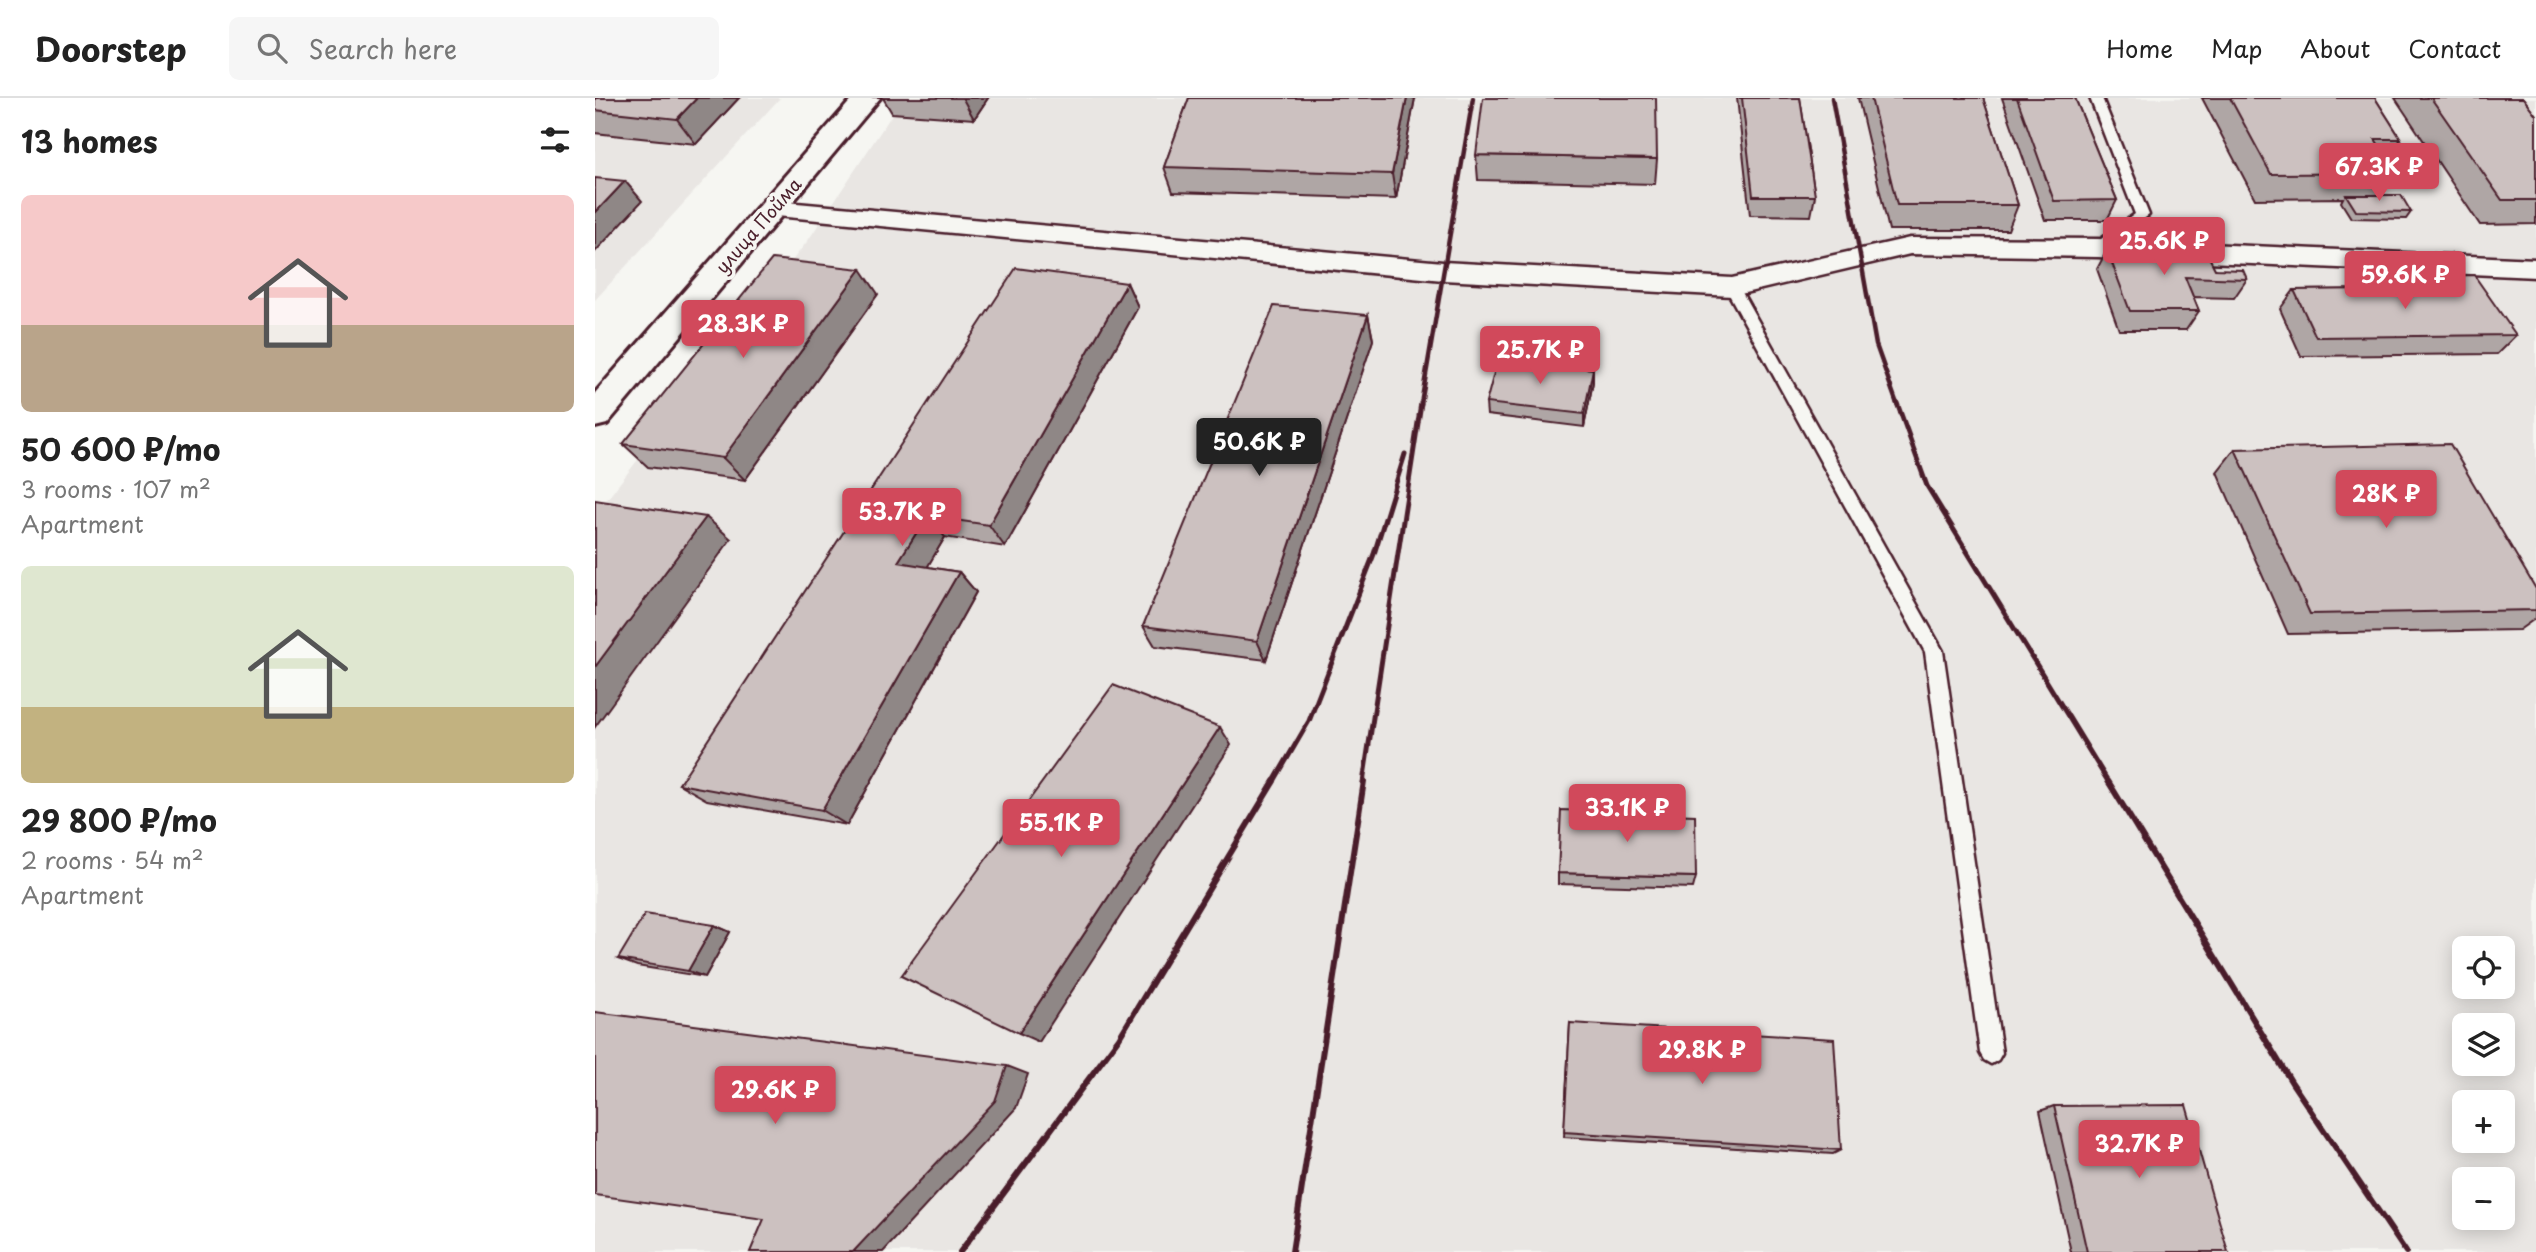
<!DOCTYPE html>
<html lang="en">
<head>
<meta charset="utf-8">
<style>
	body { margin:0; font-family:"Playpen Sans",sans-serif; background:#f6f6f6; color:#222; height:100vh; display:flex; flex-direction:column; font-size:26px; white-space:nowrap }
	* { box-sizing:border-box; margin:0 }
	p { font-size:23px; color:#767676 }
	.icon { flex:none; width:38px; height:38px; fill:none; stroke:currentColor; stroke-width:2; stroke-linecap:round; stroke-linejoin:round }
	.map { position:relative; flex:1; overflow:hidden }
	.panel { display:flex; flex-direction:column; background:#fff; width:595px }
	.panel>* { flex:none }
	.tools { position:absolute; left:1857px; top:838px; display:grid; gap:14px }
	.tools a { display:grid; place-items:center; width:63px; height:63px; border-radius:10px; background:#fff; box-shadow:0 4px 18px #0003; font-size:35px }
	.price { position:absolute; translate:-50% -60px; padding:0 16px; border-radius:7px; background:#d1495b; color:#fff; font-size:23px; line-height:46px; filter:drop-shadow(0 2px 4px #0008) }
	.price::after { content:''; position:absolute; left:50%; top:42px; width:21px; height:16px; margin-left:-10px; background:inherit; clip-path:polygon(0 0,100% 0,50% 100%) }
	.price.current { background:#222; color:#fff }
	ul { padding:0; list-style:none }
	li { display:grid; align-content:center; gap:14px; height:371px; padding:0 21px }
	li span { display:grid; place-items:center; height:217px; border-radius:10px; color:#555 }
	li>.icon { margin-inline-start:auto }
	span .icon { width:126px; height:126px; fill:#fffc; stroke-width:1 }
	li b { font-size:30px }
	h2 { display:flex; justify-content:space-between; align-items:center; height:84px; padding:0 21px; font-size:30px }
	header { display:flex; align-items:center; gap:42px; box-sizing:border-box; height:98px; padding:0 35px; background:#fff; border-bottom:2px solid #e0e0e0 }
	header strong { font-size:33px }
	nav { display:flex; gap:38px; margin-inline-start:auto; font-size:24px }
	.search { width:490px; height:63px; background:#f6f6f6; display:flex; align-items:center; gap:18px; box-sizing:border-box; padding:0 24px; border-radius:10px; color:#767676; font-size:26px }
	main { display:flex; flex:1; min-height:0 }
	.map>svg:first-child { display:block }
	.built { fill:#e9e6e3; fill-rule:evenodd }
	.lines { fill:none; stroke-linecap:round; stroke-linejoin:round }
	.service-casing { stroke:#4a1f2b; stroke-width:5 }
	.minor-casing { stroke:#4a1f2b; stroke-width:5 }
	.secondary-casing { stroke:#4a1f2b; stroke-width:6 }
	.service { fill:#f6f6f2; fill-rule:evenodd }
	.minor { fill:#f6f6f2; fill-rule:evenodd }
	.secondary { fill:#f6f6f2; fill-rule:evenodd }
	.rail-far2 { stroke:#4a1f2b; stroke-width:4.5 }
	.rail-far1 { stroke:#4a1f2b; stroke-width:5 }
	.rail { stroke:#4a1f2b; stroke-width:6 }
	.wall { fill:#afa6a5; stroke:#4a1f2b; stroke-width:2 }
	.shaded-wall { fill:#8f8786; stroke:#4a1f2b; stroke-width:2 }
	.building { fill:#ccc1c0; stroke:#4a1f2b; stroke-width:2 }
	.labels { text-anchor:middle; stroke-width:7; stroke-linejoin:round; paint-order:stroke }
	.far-street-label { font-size:18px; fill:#4a1f2b; stroke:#f6f6f2 }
</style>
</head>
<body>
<header>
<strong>Doorstep</strong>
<div class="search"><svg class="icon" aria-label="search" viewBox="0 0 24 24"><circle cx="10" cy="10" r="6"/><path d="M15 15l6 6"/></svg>Search here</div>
<nav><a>Home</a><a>Map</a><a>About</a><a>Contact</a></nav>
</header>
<main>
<section class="panel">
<h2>13 homes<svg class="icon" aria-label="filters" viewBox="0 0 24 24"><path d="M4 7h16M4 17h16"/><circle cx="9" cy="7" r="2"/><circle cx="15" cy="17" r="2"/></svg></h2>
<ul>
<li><span style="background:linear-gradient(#f6c9c9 60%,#b9a48a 0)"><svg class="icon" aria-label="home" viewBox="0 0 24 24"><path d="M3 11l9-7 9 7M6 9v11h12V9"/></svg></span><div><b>50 600 ₽/mo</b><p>3 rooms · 107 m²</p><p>Apartment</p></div></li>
<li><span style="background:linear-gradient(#dfe7d0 65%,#c2b280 0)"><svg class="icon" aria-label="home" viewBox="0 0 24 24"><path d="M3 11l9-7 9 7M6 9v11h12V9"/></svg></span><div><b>29 800 ₽/mo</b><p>2 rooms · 54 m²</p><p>Apartment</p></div></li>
</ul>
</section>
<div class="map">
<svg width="1941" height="1154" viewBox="0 0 1941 1154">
	<rect width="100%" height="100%" fill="#f6f6f2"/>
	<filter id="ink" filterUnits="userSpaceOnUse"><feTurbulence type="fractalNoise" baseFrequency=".0143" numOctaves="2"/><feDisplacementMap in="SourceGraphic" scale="14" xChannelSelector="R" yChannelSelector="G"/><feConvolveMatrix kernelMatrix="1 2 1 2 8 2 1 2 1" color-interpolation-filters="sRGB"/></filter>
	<g filter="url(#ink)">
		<g class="built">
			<path d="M0,0H185L0,202Z"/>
			<path d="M308,0H1941V1154H0V417L214,141ZM1869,850H1908V889H1869ZM1869,928H1908V966H1869ZM1869,1004H1908V1043H1869ZM1869,1082H1908V1120H1869Z"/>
		</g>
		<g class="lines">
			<g class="service-casing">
				<g id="service">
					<path d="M1495,0H1507L1554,117L1503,154L1496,150L1498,147L1540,116Z"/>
					<path d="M1137,184L1144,189L1348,553L1407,955L1403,962L1396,966L1389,962L1385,955L1330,554L1130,189Z"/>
				</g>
			</g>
			<g class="minor-casing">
				<path id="minor" d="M180,103L848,164L1137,180L1315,140L1503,141L1941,161V179L1503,159L1315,156L1137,198L848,182L171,117L168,111L171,105Z"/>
			</g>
			<g class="secondary-casing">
				<path id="secondary" d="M258,0H285L12,326L0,329V295Z"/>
			</g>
			<use href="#service" class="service"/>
			<use href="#minor" class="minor"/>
			<use href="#secondary" class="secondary"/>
			<g class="rail-far2">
				<path d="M1237,0L1281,247L1302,306"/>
				<path d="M826,306L878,0"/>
			</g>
			<g class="rail-far1">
				<path d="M1302,305L1332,388L1514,685"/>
				<path d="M678,685L714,623L779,456L810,356"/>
				<path d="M768,685L826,305"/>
			</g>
			<g class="rail">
				<path d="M1513,683L1697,985L1811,1154"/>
				<path d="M365,1154L524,940L679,683"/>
				<path d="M697,1154L769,683"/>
			</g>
		</g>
		<g class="wall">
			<path d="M0,0H144L101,46L0,35Z"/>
			<path d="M288,0H393L379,21L297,15Z"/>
			<path d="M594,0H820L801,101L578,94L569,69Z"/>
			<path d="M1142,0H1205L1220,98L1216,118L1155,117Z"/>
			<path d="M1263,0H1388L1423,107L1413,132H1294Z"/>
			<path d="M1407,0H1480L1522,102L1512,122H1450Z"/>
			<path d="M1607,0H1780L1806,41L1792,60L1802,75L1785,97L1816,114L1811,121L1756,120L1746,104L1748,100L1660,101Z"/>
			<path d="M1800,0H1928L1941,17V126L1885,127Z"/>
			<path d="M881,57L1062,61L1060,86L883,82Z"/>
			<path d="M1512,152L1620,171L1652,181L1639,200L1598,199L1604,213L1591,232H1524L1502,171Z"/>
			<path d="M1843,178L1921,237L1902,256L1706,258L1685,211L1699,192L1831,191Z"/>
			<path d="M532,185L543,209L410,449L350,439L332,469L364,474L381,494L252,727L112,702L84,686Z"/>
			<path d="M283,196L150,382L53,369L28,346Z"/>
			<path d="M773,217L778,242L671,562L560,548L548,528Z"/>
			<path d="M998,271V284L989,329L892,317L891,305Z"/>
			<path d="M1640,351L1941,491V520L1924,532L1693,536L1622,374Z"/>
			<path d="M963,775L1101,779L1098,790L963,786Z"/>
			<path d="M119,827L135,834L110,879L42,868L23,861Z"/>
			<path d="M975,925L1246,1052L1238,1056L969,1039Z"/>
			<path d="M1459,1008L1633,1154H1476L1445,1013Z"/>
		</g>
		<g class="shaded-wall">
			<path d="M102,0H144L101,46L82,21Z"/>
			<path d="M369,0H393L379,21L368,1Z"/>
			<path d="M812,0H820L801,101L797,76Z"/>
			<path d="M30,83L47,103L0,154V115Z"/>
			<path d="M266,171L283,196L150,382L128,360Z"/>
			<path d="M532,185L543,209L410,449L394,427Z"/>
			<path d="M773,217L778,242L671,562L662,543Z"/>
			<path d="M998,271V284L989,329V316Z"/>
			<path d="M332,418L350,439L323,485L303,464Z"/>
			<path d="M111,419L136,441L0,629V569Z"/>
			<path d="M364,474L381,494L252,727L227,712Z"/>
			<path d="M625,629L636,647L444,944L424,935Z"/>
			<path d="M119,827L135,834L110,879L93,873Z"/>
			<path d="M412,968L433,976L421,1010L288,1154H258Z"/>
		</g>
		<g class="building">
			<path d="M0,0H102L82,21L0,12Z"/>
			<path d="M594,0H812L797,76L569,69Z"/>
			<path d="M888,0H1061L1062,61L881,57Z"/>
			<path d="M1147,0H1205L1220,98H1158Z"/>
			<path d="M1276,0H1388L1423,107H1302Z"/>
			<path d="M1422,0H1480L1522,102L1459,103Z"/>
			<path d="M1635,0H1780L1806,41H1780L1802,75L1676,76Z"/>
			<path d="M1836,0H1928L1941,17V102H1907Z"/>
			<path d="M0,80L30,83L0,115Z"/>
			<path d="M1751,97H1806L1816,114L1761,113Z"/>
			<path d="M1610,151L1620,171L1648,172L1652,181L1590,179L1604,213H1535L1512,152Z"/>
			<path d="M177,161L266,171L128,360L28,346Z"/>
			<path d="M421,170L532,185L394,427L332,418L303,464L364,474L227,712L84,686Z"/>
			<path d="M1879,177L1921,237L1721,239L1699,192L1851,190L1843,178Z"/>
			<path d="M679,208L773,217L662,543L548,528Z"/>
			<path d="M903,260L998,271L989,316L891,305Z"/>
			<path d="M1855,346L1941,491V512L1715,516L1640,351Z"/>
			<path d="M0,402L111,419L0,569Z"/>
			<path d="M518,587L625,629L424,935L306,878Z"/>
			<path d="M966,712L1100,717L1101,779L963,775Z"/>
			<path d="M50,816L119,827L93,873L23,861Z"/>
			<path d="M0,914L412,968L400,1003L258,1154H155L169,1121L0,1097Z"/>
			<path d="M975,925L1239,941L1246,1052L969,1034Z"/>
			<path d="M1591,1007L1633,1154H1492L1459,1008Z"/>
		</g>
	</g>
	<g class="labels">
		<g class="far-street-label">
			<text transform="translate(164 128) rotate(-49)" y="6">улица Пойма</text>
		</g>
	</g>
</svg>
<div class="tools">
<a><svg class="icon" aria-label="locate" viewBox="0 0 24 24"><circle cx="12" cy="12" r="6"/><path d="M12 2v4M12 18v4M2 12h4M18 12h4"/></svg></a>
<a><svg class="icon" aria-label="layers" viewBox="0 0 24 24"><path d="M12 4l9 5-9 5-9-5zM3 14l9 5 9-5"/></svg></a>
<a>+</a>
<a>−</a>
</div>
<b class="price" style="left:1784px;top:105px">67.3K ₽</b>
<b class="price" style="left:1569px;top:179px">25.6K ₽</b>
<b class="price" style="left:1810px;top:213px">59.6K ₽</b>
<b class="price" style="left:148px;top:262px">28.3K ₽</b>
<b class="price" style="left:945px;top:288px">25.7K ₽</b>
<b class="price current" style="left:664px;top:380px">50.6K ₽</b>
<b class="price" style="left:1791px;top:432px">28K ₽</b>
<b class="price" style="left:307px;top:450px">53.7K ₽</b>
<b class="price" style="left:1032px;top:746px">33.1K ₽</b>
<b class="price" style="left:466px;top:761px">55.1K ₽</b>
<b class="price" style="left:1107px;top:988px">29.8K ₽</b>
<b class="price" style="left:180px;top:1028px">29.6K ₽</b>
<b class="price" style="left:1544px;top:1082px">32.7K ₽</b>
</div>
</main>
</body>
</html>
